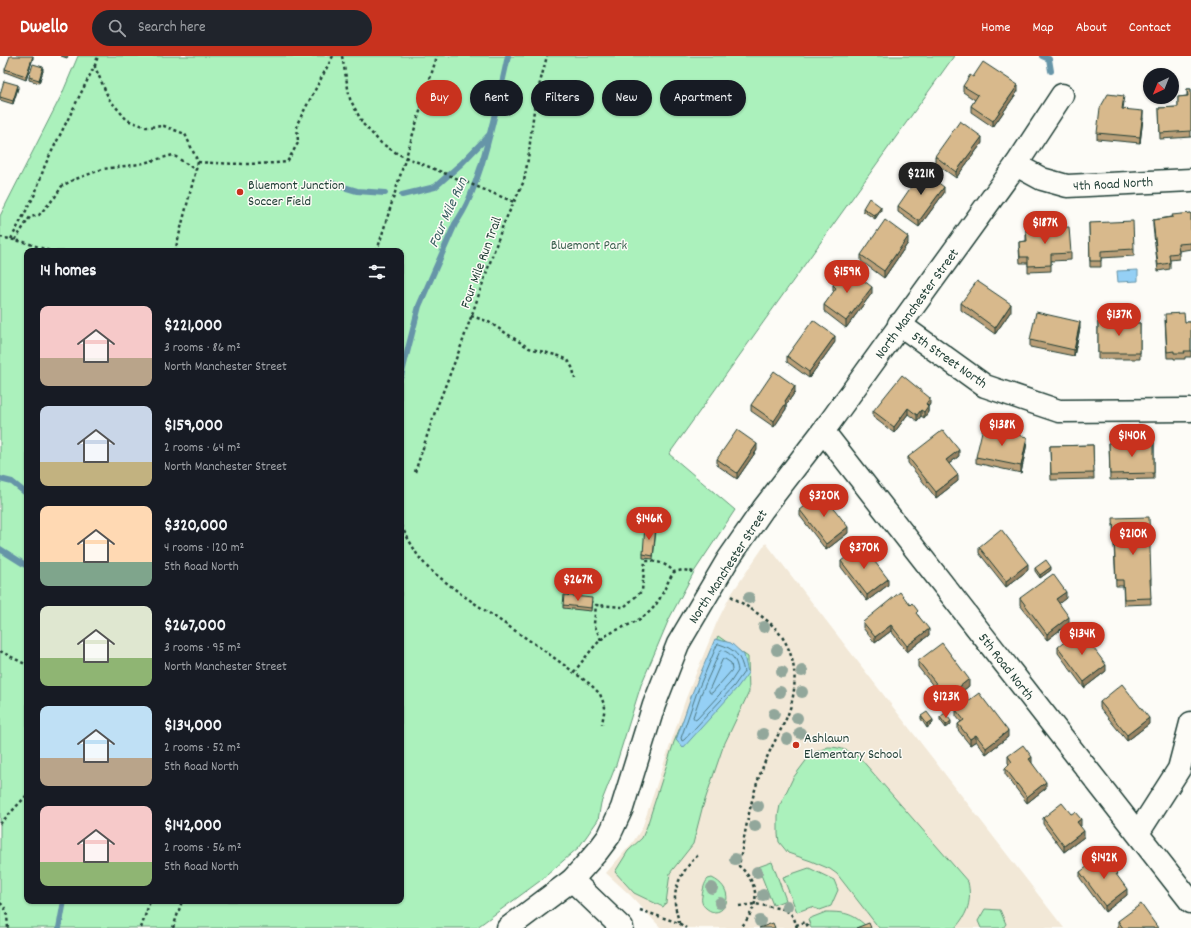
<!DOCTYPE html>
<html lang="en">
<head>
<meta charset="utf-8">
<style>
	body { margin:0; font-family:Dekko,sans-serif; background:#20242c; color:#f1f3f6; height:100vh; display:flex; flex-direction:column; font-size:15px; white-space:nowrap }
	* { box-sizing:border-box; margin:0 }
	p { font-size:13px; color:#9ea1a6 }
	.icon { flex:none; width:22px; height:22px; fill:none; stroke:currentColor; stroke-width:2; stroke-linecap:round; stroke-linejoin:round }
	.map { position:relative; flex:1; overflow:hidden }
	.drawer { position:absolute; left:24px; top:192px; width:380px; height:656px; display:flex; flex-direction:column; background:#171b24; border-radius:8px; box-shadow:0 1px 3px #0004 }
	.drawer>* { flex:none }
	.guide { position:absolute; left:416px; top:24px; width:380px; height:36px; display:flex; gap:8px }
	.needle { width:26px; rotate:223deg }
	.buttons { position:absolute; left:1143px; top:12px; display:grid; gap:8px }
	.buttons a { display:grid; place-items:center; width:36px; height:36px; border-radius:50%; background:#171b24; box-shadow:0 1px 3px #0004; font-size:20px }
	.price { position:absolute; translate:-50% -34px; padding:0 9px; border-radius:14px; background:#c8321e; color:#fff; font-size:13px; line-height:26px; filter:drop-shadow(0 1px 2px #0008) }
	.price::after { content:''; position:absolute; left:50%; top:24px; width:12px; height:9px; margin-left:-6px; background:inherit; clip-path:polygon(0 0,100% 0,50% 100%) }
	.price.current { background:#222; color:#fff }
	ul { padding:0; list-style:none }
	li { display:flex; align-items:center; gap:12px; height:100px; padding:0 16px }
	li span { display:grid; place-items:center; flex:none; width:112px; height:80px; border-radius:8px; color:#555 }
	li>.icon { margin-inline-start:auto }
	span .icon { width:48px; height:48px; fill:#fffc; stroke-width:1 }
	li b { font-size:17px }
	h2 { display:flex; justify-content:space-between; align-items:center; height:48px; padding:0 16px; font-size:17px }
	.chip { padding:0 14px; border-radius:18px; background:#171b24; box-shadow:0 1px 3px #0004; font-size:14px; line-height:36px }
	.chip.current { background:#c8321e; color:#fff }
	header { display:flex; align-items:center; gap:24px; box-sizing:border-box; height:56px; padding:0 20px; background:#c8321e; color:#fff }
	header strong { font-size:19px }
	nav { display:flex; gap:22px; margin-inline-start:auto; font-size:14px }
	.search { width:280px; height:36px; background:#20242c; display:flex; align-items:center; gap:10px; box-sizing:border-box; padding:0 14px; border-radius:22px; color:#9ea1a6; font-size:15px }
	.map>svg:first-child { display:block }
	.built { fill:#f2e8d7 }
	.green { fill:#abf1bc; stroke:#659778; fill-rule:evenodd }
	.water { fill:#95d0f5; stroke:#6695a8 }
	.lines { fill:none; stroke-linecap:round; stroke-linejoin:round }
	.shore { stroke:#4e7881; stroke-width:1 }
	.stream { stroke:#6695a8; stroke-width:6 }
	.street-casing { stroke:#1f3d34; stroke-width:25 }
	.path { stroke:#1f3d34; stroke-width:2.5; stroke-dasharray:3 3; stroke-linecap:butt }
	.street { stroke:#fdfcf7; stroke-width:22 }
	.tree { fill:#92a79b }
	.wall { fill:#ba9f78; stroke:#1f3d34 }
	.shaded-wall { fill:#978262; stroke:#1f3d34 }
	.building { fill:#d8b98c; stroke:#1f3d34 }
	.poi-dot { fill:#c8321e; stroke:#fdfcf7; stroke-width:1.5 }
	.labels { text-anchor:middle; stroke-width:3; stroke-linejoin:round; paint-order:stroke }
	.street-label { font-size:14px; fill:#1f3d34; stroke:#fdfcf7 }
	.poi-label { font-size:14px; fill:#1f3d34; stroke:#fdfcf7; text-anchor:start }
	.park-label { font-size:14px; fill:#3b614f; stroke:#fdfcf7 }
	.water-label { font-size:15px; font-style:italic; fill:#3c6264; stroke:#fdfcf7 }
</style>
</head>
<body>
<header>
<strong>Dwello</strong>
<div class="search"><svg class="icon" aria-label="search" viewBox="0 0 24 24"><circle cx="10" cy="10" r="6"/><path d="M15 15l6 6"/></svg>Search here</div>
<nav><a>Home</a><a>Map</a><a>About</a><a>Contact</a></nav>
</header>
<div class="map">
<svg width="1191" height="872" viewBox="0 0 1191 872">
	<rect width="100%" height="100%" fill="#fdfcf7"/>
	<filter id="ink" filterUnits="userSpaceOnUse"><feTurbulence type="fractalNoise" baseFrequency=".025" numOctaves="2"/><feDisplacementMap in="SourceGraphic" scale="8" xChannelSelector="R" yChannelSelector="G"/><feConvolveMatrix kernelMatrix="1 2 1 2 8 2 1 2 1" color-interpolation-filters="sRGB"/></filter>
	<g filter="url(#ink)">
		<path class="built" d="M766,487L1064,872H661L630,839L606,817L633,786L642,772L686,642L717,566L730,540Z"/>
		<g class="green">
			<path d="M78,0H954L669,398L735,454L694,516L669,563L641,629L616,709L601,747L598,764L579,791L540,825L476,872H0V160L62,38ZM27,195H401V845H27Z"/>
			<path d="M718,580L748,601L749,636L723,691L702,753L693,788L670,817L666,847L663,851L634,837L615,816L628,795L642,782L647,770L674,686Z"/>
			<path d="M828,691C841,691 849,695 860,702L968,826C972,844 968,858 955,872H879L837,818L830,813L811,805L788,797L779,786L778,778V760L780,749L793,722L811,698Z"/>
			<path d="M772,806L786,844L773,849L758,811Z"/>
			<path d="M809,812L834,824L838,834L831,850L820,854L811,851L797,856L783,821Z"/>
			<path d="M712,822C740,835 723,867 706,852C702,849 701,845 702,840C703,834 704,827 708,823Z"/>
			<path d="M985,853L1000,854L1006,868L1003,872H981L978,865Z"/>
			<path d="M826,856C846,856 854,858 868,872H811L808,863Z"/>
		</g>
		<g class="water">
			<path d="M1138,214V225L1118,226L1117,215Z"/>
			<path d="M715,583L731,587L744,599L748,617L737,632L683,692L676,684L693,635Z"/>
		</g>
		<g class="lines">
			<g class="shore">
				<path d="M719,588C735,593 741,600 744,616L734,630L684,684L682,685L681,682L697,636L717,589Z"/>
				<path d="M722,594C732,597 737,605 738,615L730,627L697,663L695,664L693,661L701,638L720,595Z"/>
				<path d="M723,603H725L731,607L732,614L712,637H710L709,635Z"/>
			</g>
			<g class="stream">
				<path d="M1042,0L1049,3L1051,15"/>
				<path d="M330,127L357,135L385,137"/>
				<path d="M402,139L435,131L462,107L490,78"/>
				<path d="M401,320L419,250L455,168C468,150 474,131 481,110C492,74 500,37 508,0"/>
				<path d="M0,423L12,426L27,438"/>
				<path d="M0,493L27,510"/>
				<path d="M59,872L64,845"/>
			</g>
			<g class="street-casing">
				<g id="street">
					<path d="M1016,109L1042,123L1067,130L1191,124"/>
					<path d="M899,268L985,330L1059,355L1191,354"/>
					<path d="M823,375L1191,846"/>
					<path d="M1138,777L1179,713L1191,667"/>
					<path d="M572,824L622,872"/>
					<path d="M508,872L572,824L597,796L609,780L622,752L654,649L678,588L727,505L763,453L830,366L1016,109L1062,39"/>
				</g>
			</g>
			<g class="path">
				<path d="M342,0L350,43L363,68L381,87L398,98L514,146"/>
				<path d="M95,9V11L109,43L127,64L146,71L164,70L185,78L198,106L175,195"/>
				<path d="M198,106C228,108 257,109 287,106L298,87L297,68L333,0"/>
				<path d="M0,181L24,186L50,195"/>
				<path d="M11,183L35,138L45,109L95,9L98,0"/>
				<path d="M15,184L30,161L39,159L55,141L62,130L73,124L103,113L140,108L173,99L196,114"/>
				<path d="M377,195L437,0"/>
				<path d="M471,260L487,265L529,292L559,300L568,304L573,313L575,323"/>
				<path d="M415,416L435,356L461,290L503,169L524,125L528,103L535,46L547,0"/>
				<path d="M401,470L418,500L429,513L461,538L542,593L590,628L600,638L605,651L602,668"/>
				<path d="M731,540C744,549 759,557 771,568C798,593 800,631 786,663C778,680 769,695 762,713C750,744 745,777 739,810C750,819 759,835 754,850C751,858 746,865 741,872"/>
				<path d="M601,584L594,568L596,549L624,551L642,535L645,505C657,505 666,507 674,516"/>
				<path d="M0,595L27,609"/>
				<path d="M574,616C583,605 595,587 607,579C623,570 642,566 654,551C663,540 666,527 674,516L683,514L694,516"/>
				<path d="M0,768L27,739"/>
				<path d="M0,847C8,852 7,863 8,872"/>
				<path d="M739,850L755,848L783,853L790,857L794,862L797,872"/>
				<path d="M640,854L679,867L686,872"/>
				<path d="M679,867C678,860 675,853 675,846C674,827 685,812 698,799"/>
				<path d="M796,869L806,866L808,872"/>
				<path d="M141,872L150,845"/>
				<path d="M173,872L182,845"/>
			</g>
			<use href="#street" class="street"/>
		</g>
		<g class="tree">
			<circle cx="749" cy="542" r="6"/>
			<circle cx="764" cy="571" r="6"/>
			<circle cx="777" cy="594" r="6"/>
			<circle cx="802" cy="615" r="6"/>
			<circle cx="782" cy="616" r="6"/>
			<circle cx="780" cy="636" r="6"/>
			<circle cx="802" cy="636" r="6"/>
			<circle cx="774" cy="658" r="6"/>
			<circle cx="797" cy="662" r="6"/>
			<circle cx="800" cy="677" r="6"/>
			<circle cx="763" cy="678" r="6"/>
			<circle cx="787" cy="683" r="6"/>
			<circle cx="758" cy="750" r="6"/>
			<circle cx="755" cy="770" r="6"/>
			<circle cx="735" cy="803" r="6"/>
			<circle cx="757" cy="816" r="6"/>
			<circle cx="712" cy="832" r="6"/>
			<circle cx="763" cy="839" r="6"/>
			<circle cx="720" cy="847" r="6"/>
			<circle cx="787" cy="850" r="6"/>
			<circle cx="760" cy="865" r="6"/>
		</g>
		<g class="wall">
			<path d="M61,0H68L67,2Z"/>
			<path d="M33,2L26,24L5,16V13Z"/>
			<path d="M43,15L39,27L29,24V21Z"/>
			<path d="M973,21L1018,35L993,71L971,56V50L975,44L963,36V30Z"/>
			<path d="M18,32L13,48L0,44V38Z"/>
			<path d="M1187,33H1191V81L1160,83L1159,52L1178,51V41L1187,40Z"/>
			<path d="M1124,46L1123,53L1143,62L1140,87L1097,83V77Z"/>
			<path d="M982,87L956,122L935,107V100Z"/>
			<path d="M944,137L919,171L898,156V150Z"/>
			<path d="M863,152L881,154L875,163L863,155Z"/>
			<path d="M1191,157V193L1179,195V203L1170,204V213L1158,215L1153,170V164L1172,161Z"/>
			<path d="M1089,167L1134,193V200L1101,202V211H1090Z"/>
			<path d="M1026,173L1071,197V204L1051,205V215L1028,216V207H1020L1019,192V186L1026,185Z"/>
			<path d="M908,187L884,222L861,205V199Z"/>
			<path d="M833,229L872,237L846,272L824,255V249L834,236L833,235Z"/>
			<path d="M961,247L1011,255L995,278L961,254Z"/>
			<path d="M1165,264L1185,266H1191V301H1185V303H1174V302H1167Z"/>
			<path d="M1098,266L1140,267V303H1098Z"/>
			<path d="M1080,272L1074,300L1030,291V284Z"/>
			<path d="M835,286L809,322L787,306V300Z"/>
			<path d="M795,336L786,349V353L774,371L751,355V349Z"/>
			<path d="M930,348L928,351V356L924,362L921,360L917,365L908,358L894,377L873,361V355Z"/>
			<path d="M1109,386H1154V423L1110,424Z"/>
			<path d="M1027,387L1021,417L976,407V401Z"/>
			<path d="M1093,389L1094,423L1051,424L1050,390Z"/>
			<path d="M757,394L737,423L717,409V403Z"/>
			<path d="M959,400L949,408L958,425L936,442L908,407V401Z"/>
			<path d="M800,454L848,477L826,494L800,460Z"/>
			<path d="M1113,468L1151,523V529H1150L1151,548L1124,549L1123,530H1116Z"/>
			<path d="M656,474L653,503L643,502V498Z"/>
			<path d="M979,491L1028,514L1006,531L979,497Z"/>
			<path d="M841,505L888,529L867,545L841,511Z"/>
			<path d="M1035,512L1051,514L1040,522L1035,515Z"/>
			<path d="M1020,542H1066L1059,547L1069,567L1047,584L1020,549Z"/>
			<path d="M592,545L591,555L563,552V549Z"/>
			<path d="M918,559L929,579L907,596L891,575L875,587L863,572V566Z"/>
			<path d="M1058,591L1106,615L1084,632L1058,597Z"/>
			<path d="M918,605L969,630L947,647L918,611Z"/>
			<path d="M1100,646L1149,668L1127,685L1100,652Z"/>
			<path d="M956,654L1008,681L986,698L976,685L970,689L958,674V668L961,666L956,660Z"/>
			<path d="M921,660L933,667L927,672L921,663Z"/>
			<path d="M940,661L951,668L946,672L940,664Z"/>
			<path d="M1008,700L1032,707L1046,732L1027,747L1005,718V712L1009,708L1008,707Z"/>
			<path d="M1071,758L1081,770H1080L1084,781L1064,796L1043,768V762Z"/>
			<path d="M1080,816L1117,820L1127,839L1105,856L1080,822Z"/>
			<path d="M1118,865L1158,872H1118Z"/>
		</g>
		<g class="shaded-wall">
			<path d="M33,0V2L26,24V20Z"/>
			<path d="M43,11V15L39,27V24Z"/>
			<path d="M18,29V32L13,48V45Z"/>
			<path d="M1018,29V35L993,71V65Z"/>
			<path d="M1143,55V62L1140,87V81Z"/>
			<path d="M982,81V87L956,122V116Z"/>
			<path d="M944,131V137L919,171V165Z"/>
			<path d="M881,151V154L875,163V160Z"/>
			<path d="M908,181V187L884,222V215Z"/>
			<path d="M872,231V237L846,272V265Z"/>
			<path d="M1011,248V255L995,278V272Z"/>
			<path d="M1080,266V272L1074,300V294Z"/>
			<path d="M835,280V286L809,322V316Z"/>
			<path d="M795,330V336L786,349V353L774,371V365L785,345Z"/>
			<path d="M930,342V348L928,351V356L924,362V356L926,348Z"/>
			<path d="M908,352V358L894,377V371Z"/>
			<path d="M921,354V360L917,365V359Z"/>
			<path d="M1027,381V387L1021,417V410Z"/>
			<path d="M757,388V394L737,423V417Z"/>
			<path d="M959,394V400L946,410V404Z"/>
			<path d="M958,419V425L936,442V436Z"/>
			<path d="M848,471V477L826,494V488Z"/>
			<path d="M1028,508V514L1006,531V525Z"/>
			<path d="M1051,511V514L1040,522V519Z"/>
			<path d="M888,523V529L867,545V539Z"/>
			<path d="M1066,536V542L1056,550V543Z"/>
			<path d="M1069,561V567L1047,584V578Z"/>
			<path d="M891,569V575L875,587V581Z"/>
			<path d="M929,573V579L907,596V590Z"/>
			<path d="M1106,609V615L1084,632V626Z"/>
			<path d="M969,623V630L947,647V641Z"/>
			<path d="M1149,662V668L1127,685V679Z"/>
			<path d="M933,664V667L927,672V668Z"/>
			<path d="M951,665V668L946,672V669Z"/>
			<path d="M1008,675V681L986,698V692Z"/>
			<path d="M976,679V685L970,689V683Z"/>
			<path d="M1032,701V707L1029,709V703Z"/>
			<path d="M1046,726V732L1027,747V741Z"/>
			<path d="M1081,763V770L1077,772V766Z"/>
			<path d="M1084,775V781L1064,796V790Z"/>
			<path d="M1127,833V839L1105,856V850Z"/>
		</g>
		<g class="building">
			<path d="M10,0H33L26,20L5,13Z"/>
			<path d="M983,6L1018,29L993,65L971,50L978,39L963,30L970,19L973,21Z"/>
			<path d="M33,8L43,11L39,24L29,21Z"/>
			<path d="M4,25L18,29L13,45L0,41V38Z"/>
			<path d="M1187,33H1191V75L1160,77L1159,52L1178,51V41L1188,40Z"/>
			<path d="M1108,38L1124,40L1122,53L1143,55L1140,81L1097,77L1100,52Z"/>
			<path d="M960,65L982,81L956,116L935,100Z"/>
			<path d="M922,115L944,131L919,165L898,150Z"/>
			<path d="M869,142L881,151L875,160L863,152Z"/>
			<path d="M1191,157V187L1178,188L1179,197L1169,198L1170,207L1158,209L1153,164L1173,161L1172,159Z"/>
			<path d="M885,164L908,181L884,215L861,199Z"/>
			<path d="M1133,165L1134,193L1101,195V205H1090L1089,167Z"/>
			<path d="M1069,171L1071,197L1051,198V209L1028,210V201H1020L1019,186L1027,185L1026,173Z"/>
			<path d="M846,211L872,231L846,265L824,249L836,232L833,229Z"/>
			<path d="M977,225L1011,248L995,272L961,247Z"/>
			<path d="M1036,256L1080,266L1074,294L1030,284Z"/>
			<path d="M1184,257L1185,266H1191V295H1184L1185,297H1174V295L1167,296L1165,258Z"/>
			<path d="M813,264L835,280L809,316L787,300Z"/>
			<path d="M1120,264H1133V267H1140V297H1098V266L1120,267Z"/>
			<path d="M774,315L795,330L785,345L786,347L774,365L751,349Z"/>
			<path d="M902,319L930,342L926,348L928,350L924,356L921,354L917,359L908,352L894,371L873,355Z"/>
			<path d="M983,371L1027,381L1021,410L976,401Z"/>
			<path d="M737,374L757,388L737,417L717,403Z"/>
			<path d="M943,374L959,394L946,404L958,419L936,436L908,401Z"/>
			<path d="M1109,386H1154V417L1110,418Z"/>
			<path d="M1093,389L1094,417L1051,418L1050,390Z"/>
			<path d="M822,437L848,471L826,488L800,454Z"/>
			<path d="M1149,461L1151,523H1150L1151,542L1124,543L1123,524H1116L1113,462Z"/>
			<path d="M645,470L656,471L653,500L643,498Z"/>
			<path d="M1001,473L1028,508L1006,525L979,491Z"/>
			<path d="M862,489L888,523L867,539L841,505Z"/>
			<path d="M1046,504L1051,511L1040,519L1035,512Z"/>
			<path d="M1053,518L1066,536L1056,543L1069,561L1047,578L1020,542Z"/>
			<path d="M900,536L910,549L912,547L918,555L916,557L929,573L907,590L891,569L875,581L863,566Z"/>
			<path d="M564,539L592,542L591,552L563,549Z"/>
			<path d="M1080,574L1106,609L1084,626L1058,591Z"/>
			<path d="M942,587L969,623L947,641L918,605Z"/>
			<path d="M1122,628L1149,662L1127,679L1100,646Z"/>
			<path d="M979,637L1008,675L986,692L976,679L970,683L958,668L964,664L956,654Z"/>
			<path d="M927,656L933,664L927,668L921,660Z"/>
			<path d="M945,657L951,665L946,669L940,661Z"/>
			<path d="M1023,689L1032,701L1029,703L1046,726L1027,741L1005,712L1012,706L1008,700Z"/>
			<path d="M1062,747L1071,758L1075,756L1081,763L1077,766L1084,775L1064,790L1043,762Z"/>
			<path d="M1103,799L1117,817L1116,818L1127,833L1105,850L1080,816Z"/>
			<path d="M1141,848L1158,872H1123L1118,865Z"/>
			<path d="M773,867L775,872H759Z"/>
			<path d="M869,867L871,872H856Z"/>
		</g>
	</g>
	<g class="poi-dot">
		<circle cx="240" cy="136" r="4"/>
		<circle cx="796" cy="689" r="4"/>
	</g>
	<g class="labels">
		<g class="street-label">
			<text transform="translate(1113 127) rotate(-3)" y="5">4th Road North</text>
			<text transform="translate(480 206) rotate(-70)" y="5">Four Mile Run Trail</text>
			<text transform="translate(916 247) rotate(-54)" y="5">North Manchester Street</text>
			<text transform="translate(950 303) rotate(35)" y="5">5th Street North</text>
			<text transform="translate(727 510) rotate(-57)" y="5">North Manchester Street</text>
			<text transform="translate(1007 610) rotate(52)" y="5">5th Road North</text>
		</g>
		<g class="poi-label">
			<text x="248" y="133">Bluemont Junction<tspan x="248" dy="16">Soccer Field</tspan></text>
			<text x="804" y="686">Ashlawn<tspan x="804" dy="16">Elementary School</tspan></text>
		</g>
		<g class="park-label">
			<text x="589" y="193">Bluemont Park</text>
		</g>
		<g class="water-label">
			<text transform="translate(447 156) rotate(-66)" y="5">Four Mile Run</text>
		</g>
	</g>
</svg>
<div class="buttons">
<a><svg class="needle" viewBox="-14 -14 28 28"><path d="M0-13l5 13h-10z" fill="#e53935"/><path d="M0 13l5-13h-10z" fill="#9ea1a6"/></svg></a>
</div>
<b class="price current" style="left:921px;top:140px">$221K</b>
<b class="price" style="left:1045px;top:189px">$187K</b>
<b class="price" style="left:847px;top:238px">$159K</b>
<b class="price" style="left:1119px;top:281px">$137K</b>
<b class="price" style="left:1002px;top:391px">$138K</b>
<b class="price" style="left:1132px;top:402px">$140K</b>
<b class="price" style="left:824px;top:462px">$320K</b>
<b class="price" style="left:649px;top:485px">$146K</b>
<b class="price" style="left:1133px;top:500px">$210K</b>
<b class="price" style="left:864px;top:514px">$370K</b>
<b class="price" style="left:578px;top:546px">$267K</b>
<b class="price" style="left:1082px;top:600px">$134K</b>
<b class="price" style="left:946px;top:663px">$123K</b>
<b class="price" style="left:1104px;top:824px">$142K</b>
<div class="guide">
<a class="chip current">Buy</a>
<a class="chip">Rent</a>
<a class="chip">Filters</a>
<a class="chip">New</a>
<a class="chip">Apartment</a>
</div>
<section class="drawer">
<h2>14 homes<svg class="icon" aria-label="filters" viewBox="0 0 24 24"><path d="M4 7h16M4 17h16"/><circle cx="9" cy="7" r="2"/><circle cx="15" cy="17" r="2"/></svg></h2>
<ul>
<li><span style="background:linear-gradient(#f6c9c9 65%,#b9a48a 0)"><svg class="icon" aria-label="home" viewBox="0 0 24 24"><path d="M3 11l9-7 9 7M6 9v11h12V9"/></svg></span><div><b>$221,000</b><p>3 rooms · 86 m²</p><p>North Manchester Street</p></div></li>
<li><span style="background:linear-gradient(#c9d6e8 70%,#c2b280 0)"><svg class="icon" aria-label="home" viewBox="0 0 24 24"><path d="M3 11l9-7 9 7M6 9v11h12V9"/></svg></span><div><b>$159,000</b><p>2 rooms · 64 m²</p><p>North Manchester Street</p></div></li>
<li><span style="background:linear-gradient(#ffd9b3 70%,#7fa58c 0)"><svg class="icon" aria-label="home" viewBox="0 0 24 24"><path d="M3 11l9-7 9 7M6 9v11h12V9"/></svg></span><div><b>$320,000</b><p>4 rooms · 120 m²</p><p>5th Road North</p></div></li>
<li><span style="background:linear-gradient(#dfe7d0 65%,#8fb573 0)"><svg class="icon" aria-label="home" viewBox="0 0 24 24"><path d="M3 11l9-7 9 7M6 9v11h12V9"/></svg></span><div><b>$267,000</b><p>3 rooms · 95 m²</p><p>North Manchester Street</p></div></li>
<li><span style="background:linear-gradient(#bfe0f5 65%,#b9a48a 0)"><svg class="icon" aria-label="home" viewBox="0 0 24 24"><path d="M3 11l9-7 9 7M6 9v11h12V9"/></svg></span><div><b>$134,000</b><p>2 rooms · 52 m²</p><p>5th Road North</p></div></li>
<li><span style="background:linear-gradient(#f6c9c9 70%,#8fb573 0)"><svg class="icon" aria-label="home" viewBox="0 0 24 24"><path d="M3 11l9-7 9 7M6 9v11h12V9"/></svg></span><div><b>$142,000</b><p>2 rooms · 56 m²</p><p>5th Road North</p></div></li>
</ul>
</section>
</div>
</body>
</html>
